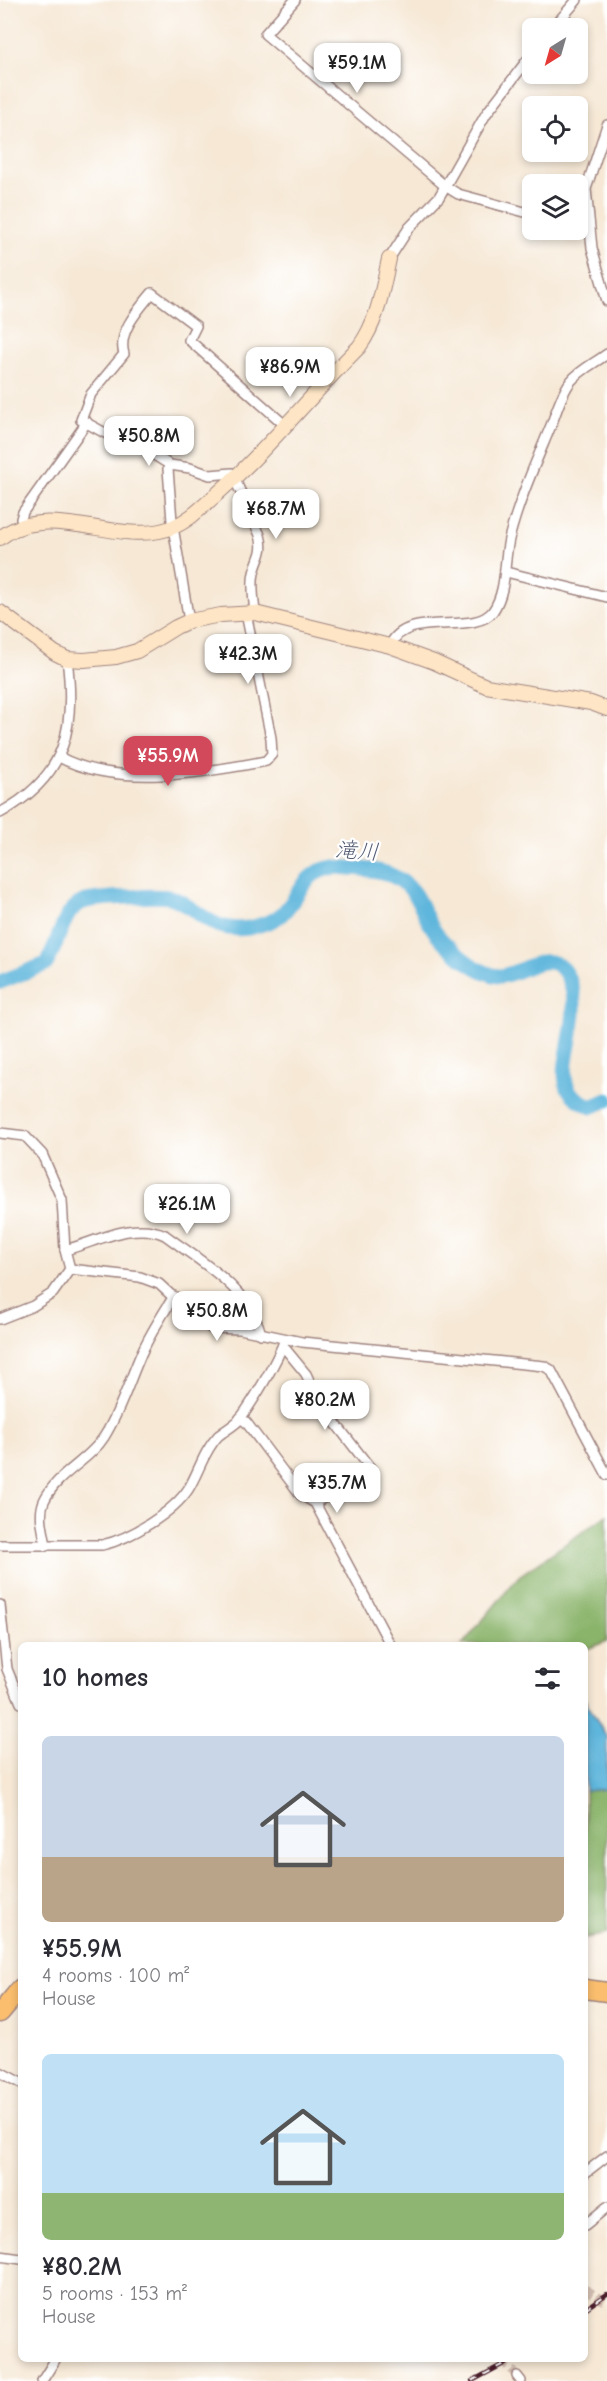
<!DOCTYPE html>
<html lang="en">
<head>
<meta charset="utf-8">
<style>
	body { margin:0; font-family:"Comic Neue","Klee One",sans-serif; background:#f7f7f7; color:#2b2b33; height:100vh; display:flex; flex-direction:column; font-size:22px; white-space:nowrap }
	* { box-sizing:border-box; margin:0 }
	p { font-size:20px; color:#7c7c81 }
	.icon { flex:none; width:33px; height:33px; fill:none; stroke:currentColor; stroke-width:2; stroke-linecap:round; stroke-linejoin:round }
	.map { position:relative; flex:1; overflow:hidden }
	.drawer { position:absolute; left:18px; top:1642px; width:570px; height:720px; display:flex; flex-direction:column; background:#fff; border-radius:9px; box-shadow:0 3px 9px #0003 }
	.drawer>* { flex:none }
	.needle { width:39px; rotate:217deg }
	.fabs { position:absolute; left:522px; top:18px; display:grid; gap:12px }
	.fabs a { display:grid; place-items:center; width:66px; height:66px; border-radius:9px; background:#fff; box-shadow:0 3px 9px #0003; font-size:30px }
	.price { position:absolute; translate:-50% -51px; padding:0 14px; border-radius:12px; background:#fff; color:#222; font-size:20px; line-height:39px; filter:drop-shadow(0 2px 3px #0008) }
	.price::after { content:''; position:absolute; left:50%; top:36px; width:18px; height:14px; margin-left:-9px; background:inherit; clip-path:polygon(0 0,100% 0,50% 100%) }
	.price.current { background:#d1495b; color:#fff }
	ul { padding:0; list-style:none }
	li { display:grid; align-content:center; gap:12px; height:318px; padding:0 24px }
	li span { display:grid; place-items:center; height:186px; border-radius:9px; color:#555 }
	li>.icon { margin-inline-start:auto }
	span .icon { width:108px; height:108px; fill:#fffc; stroke-width:1 }
	li b { font-size:26px }
	h2 { display:flex; justify-content:space-between; align-items:center; height:72px; padding:0 24px; font-size:26px }
	.map>svg:first-child { display:block }
	.forest { fill:#8ab46b; stroke:#6a6a4b; stroke-width:1.5 }
	.water { fill:#5fb6dc; stroke:#546a84; stroke-width:1.5 }
	.lines { fill:none; stroke-linecap:round; stroke-linejoin:round }
	.river { stroke:#5fb6dc; stroke-width:15 }
	.street-tunnel { stroke:#d4c0b3; stroke-width:9; stroke-dasharray:9 4.5; stroke-linecap:butt }
	.street-casing { stroke:#a08480; stroke-width:12 }
	.secondary-casing { stroke:#a08480; stroke-width:16 }
	.highway-casing { stroke:#a08480; stroke-width:21 }
	.street { stroke:#fff; stroke-width:9 }
	.secondary { stroke:#fde5c5; stroke-width:14 }
	.highway { stroke:#fabe6e; stroke-width:18 }
	.rail-casing { stroke:#4a1f2b; stroke-width:4.5 }
	.rail { stroke:#fff; stroke-width:2; stroke-dasharray:7; stroke-linecap:butt }
	.labels { text-anchor:middle; stroke-width:4.5; stroke-linejoin:round; paint-order:stroke }
	.water-label { font-size:22px; font-style:italic; fill:#525b72; stroke:#fff }
</style>
</head>
<body>
<div class="map">
<svg width="607" height="2381" viewBox="0 0 607 2381">
	<rect width="100%" height="100%" fill="#fff"/>
	<filter id="ink" filterUnits="userSpaceOnUse"><feTurbulence type="fractalNoise" baseFrequency=".0167" numOctaves="2"/><feDisplacementMap in="SourceGraphic" scale="12" xChannelSelector="R" yChannelSelector="G"/><feConvolveMatrix kernelMatrix="1 2 1 2 8 2 1 2 1" color-interpolation-filters="sRGB"/></filter>
	<filter id="wash" filterUnits="userSpaceOnUse"><feTurbulence type="fractalNoise" baseFrequency=".008" numOctaves="4" result="noise"/><feDisplacementMap in="SourceGraphic" scale="24" xChannelSelector="R" yChannelSelector="G"/><feGaussianBlur stdDeviation="1.35" result="paint"/><feColorMatrix in="noise" values="0 0 0 0 0 0 0 0 0 0 0 0 0 0 0 0 0 1.4 0 .05"/><feComposite in="paint" operator="in"/></filter>
	<g filter="url(#wash)">
		<rect width="100%" height="100%" fill="#f6e8d5"/>
		<g class="forest">
			<path d="M607,1515V1641L585,1650V1646L462,1645L519,1576Z"/>
			<path d="M607,1784V1934L585,1938V1785Z"/>
		</g>
		<path class="water" d="M585,1700L607,1737V1789L585,1791Z"/>
		<g class="lines">
			<path class="river" d="M0,982L46,964C56,948 59,929 69,914C71,910 78,904 83,902C94,898 164,894 173,898C201,910 211,933 248,928C259,926 274,921 282,914C302,894 302,872 334,867C349,868 381,869 393,876C422,891 419,911 436,933C445,945 458,955 470,964C478,969 490,976 500,976C521,975 549,946 566,974C589,1011 554,1066 569,1090C573,1098 584,1102 591,1107L607,1100"/>
		</g>
	</g>
	<g filter="url(#ink)">
		<g class="lines">
			<g class="street-tunnel">
				<path d="M585,2289L607,2303"/>
				<path d="M502,2360L517,2376"/>
			</g>
			<g class="street-casing">
				<g id="street">
					<path d="M295,0L265,34L445,186L458,194L532,214"/>
					<path d="M553,28L577,0"/>
					<path d="M607,125L586,189L592,248L607,301"/>
					<path d="M389,259L409,228L439,197L486,114L532,54"/>
					<path d="M170,465L168,469L172,521L189,621"/>
					<path d="M23,527L21,519L23,512L87,422"/>
					<path d="M506,572L607,597"/>
					<path d="M255,613C254,600 251,585 254,573C258,556 265,553 260,535L232,473L210,475L190,468L170,465L138,445L105,433L81,420L91,394L124,354C117,332 139,309 152,293L196,326L189,340L286,426"/>
					<path d="M390,646C405,608 474,637 493,611C508,589 503,560 510,535C520,497 537,460 552,423C557,410 562,392 571,381C580,370 595,363 607,354"/>
					<path d="M59,757C117,788 203,773 266,761L272,754L271,738L246,613"/>
					<path d="M0,813C66,777 76,729 67,659"/>
					<path d="M0,1133L25,1136L42,1154L62,1200L65,1250L70,1269L53,1293L33,1306L0,1319"/>
					<path d="M65,1250C96,1242 134,1220 165,1235C201,1262 249,1288 261,1334"/>
					<path d="M70,1269L140,1277L159,1284L197,1319L211,1328L240,1329L302,1342L544,1366L551,1370L607,1475"/>
					<path d="M283,1346L306,1374L319,1402L371,1469L315,1503"/>
					<path d="M240,1418L246,1422L300,1494L315,1503L391,1646"/>
					<path d="M0,1545H102C130,1539 174,1512 189,1488C199,1471 204,1451 218,1436C225,1430 234,1426 240,1419C254,1400 277,1362 285,1339"/>
					<path d="M46,1546C44,1532 38,1515 44,1501C57,1473 89,1461 104,1437C121,1410 129,1381 142,1352C151,1332 163,1314 174,1296"/>
					<path d="M0,1605L7,1669L21,1703"/>
					<path d="M0,2072L21,2083"/>
					<path d="M585,2173L607,2156"/>
					<path d="M585,2225L607,2207"/>
					<path d="M0,2256L21,2259"/>
					<path d="M517,2376L521,2381"/>
					<path d="M42,2381L55,2360"/>
				</g>
			</g>
			<g class="secondary-casing">
				<g id="secondary">
					<path d="M0,538C48,499 121,549 173,527C190,520 203,506 217,494C269,448 310,396 359,347C378,321 382,291 389,259"/>
					<path d="M0,612L55,653L67,659L84,660L116,657L137,651L176,627L189,621L221,615L255,613L390,646L434,662L486,686L591,703L607,709"/>
				</g>
			</g>
			<g class="highway-casing">
				<g id="highway">
					<path d="M585,1989L607,1992"/>
					<path d="M0,2013L21,1988"/>
				</g>
			</g>
			<use href="#street" class="street"/>
			<use href="#secondary" class="secondary"/>
			<use href="#highway" class="highway"/>
			<g class="rail-casing">
				<g id="rail">
					<path d="M585,2309L607,2294"/>
					<path d="M472,2381L511,2360"/>
				</g>
			</g>
			<use href="#rail" class="rail"/>
		</g>
	</g>
	<g class="labels">
		<g class="water-label">
			<text transform="translate(357 850) rotate(4)" y="8">滝川</text>
		</g>
	</g>
</svg>
<div class="fabs">
<a><svg class="needle" viewBox="-14 -14 28 28"><path d="M0-13l5 13h-10z" fill="#e53935"/><path d="M0 13l5-13h-10z" fill="#7c7c81"/></svg></a>
<a><svg class="icon" aria-label="locate" viewBox="0 0 24 24"><circle cx="12" cy="12" r="6"/><path d="M12 2v4M12 18v4M2 12h4M18 12h4"/></svg></a>
<a><svg class="icon" aria-label="layers" viewBox="0 0 24 24"><path d="M12 4l9 5-9 5-9-5zM3 14l9 5 9-5"/></svg></a>
</div>
<b class="price" style="left:357px;top:94px">¥59.1M</b>
<b class="price" style="left:290px;top:398px">¥86.9M</b>
<b class="price" style="left:149px;top:467px">¥50.8M</b>
<b class="price" style="left:276px;top:540px">¥68.7M</b>
<b class="price" style="left:248px;top:685px">¥42.3M</b>
<b class="price current" style="left:168px;top:787px">¥55.9M</b>
<b class="price" style="left:187px;top:1235px">¥26.1M</b>
<b class="price" style="left:217px;top:1342px">¥50.8M</b>
<b class="price" style="left:325px;top:1431px">¥80.2M</b>
<b class="price" style="left:337px;top:1514px">¥35.7M</b>
<section class="drawer">
<h2>10 homes<svg class="icon" aria-label="filters" viewBox="0 0 24 24"><path d="M4 7h16M4 17h16"/><circle cx="9" cy="7" r="2"/><circle cx="15" cy="17" r="2"/></svg></h2>
<ul>
<li><span style="background:linear-gradient(#c9d6e8 65%,#b9a48a 0)"><svg class="icon" aria-label="home" viewBox="0 0 24 24"><path d="M3 11l9-7 9 7M6 9v11h12V9"/></svg></span><div><b>¥55.9M</b><p>4 rooms · 100 m²</p><p>House</p></div></li>
<li><span style="background:linear-gradient(#bfe0f5 75%,#8fb573 0)"><svg class="icon" aria-label="home" viewBox="0 0 24 24"><path d="M3 11l9-7 9 7M6 9v11h12V9"/></svg></span><div><b>¥80.2M</b><p>5 rooms · 153 m²</p><p>House</p></div></li>
</ul>
</section>
</div>
</body>
</html>
